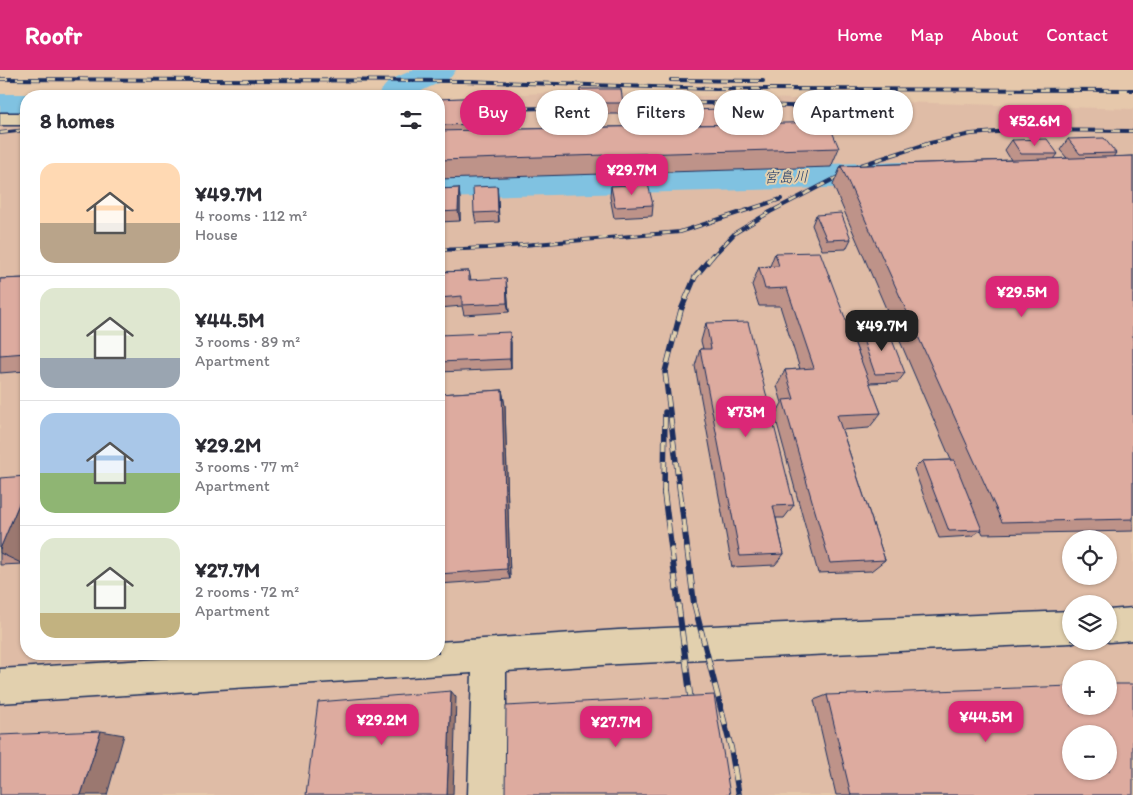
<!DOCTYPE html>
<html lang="en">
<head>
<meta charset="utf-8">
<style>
	body { margin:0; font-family:Itim,"Klee One",sans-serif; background:#f2f2f3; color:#2b2b33; height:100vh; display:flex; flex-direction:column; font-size:19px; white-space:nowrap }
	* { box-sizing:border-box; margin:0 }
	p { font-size:16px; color:#7c7c81 }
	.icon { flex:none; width:28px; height:28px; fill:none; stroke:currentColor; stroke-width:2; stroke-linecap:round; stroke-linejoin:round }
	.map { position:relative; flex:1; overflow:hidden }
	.side { position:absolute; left:20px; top:20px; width:425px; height:570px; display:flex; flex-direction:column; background:#fff; border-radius:20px; box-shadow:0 1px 4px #0004 }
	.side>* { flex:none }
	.hud { position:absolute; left:460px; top:20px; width:475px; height:45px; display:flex; gap:10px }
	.fabs { position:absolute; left:1062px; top:460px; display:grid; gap:10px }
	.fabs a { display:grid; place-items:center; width:55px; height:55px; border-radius:50%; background:#fff; box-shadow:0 1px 4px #0004; font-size:25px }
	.price { position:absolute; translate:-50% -42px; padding:0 11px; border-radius:10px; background:#db2777; color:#fff; font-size:16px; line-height:32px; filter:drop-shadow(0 1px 2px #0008) }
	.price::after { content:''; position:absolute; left:50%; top:30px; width:15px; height:11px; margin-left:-8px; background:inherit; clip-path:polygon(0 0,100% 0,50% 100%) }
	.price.selected { background:#222; color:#fff }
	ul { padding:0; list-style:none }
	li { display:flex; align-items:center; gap:15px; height:125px; padding:0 20px }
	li+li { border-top:1px solid #e1e1e2 }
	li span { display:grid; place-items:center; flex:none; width:140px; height:100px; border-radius:15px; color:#555 }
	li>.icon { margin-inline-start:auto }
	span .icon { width:60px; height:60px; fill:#fffc; stroke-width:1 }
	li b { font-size:21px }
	h2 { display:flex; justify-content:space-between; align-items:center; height:60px; padding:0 20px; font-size:21px }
	.pill { padding:0 18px; border-radius:22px; background:#fff; box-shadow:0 1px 4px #0004; font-size:18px; line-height:45px }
	.pill.selected { background:#db2777; color:#fff }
	header { display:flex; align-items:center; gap:30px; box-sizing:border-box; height:70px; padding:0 25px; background:#db2777; color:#fff }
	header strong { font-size:24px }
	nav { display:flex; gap:28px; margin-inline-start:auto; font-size:18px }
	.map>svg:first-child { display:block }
	.built { fill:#dfbca6; fill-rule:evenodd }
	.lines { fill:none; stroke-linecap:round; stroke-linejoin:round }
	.river { fill:#80c2e1; fill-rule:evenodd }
	.minor-casing { stroke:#1b2f5e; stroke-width:3 }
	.minor { fill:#e2d0ae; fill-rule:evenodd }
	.rail-far2-casing { stroke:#1b2f5e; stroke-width:4 }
	.rail-far1-casing { stroke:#1b2f5e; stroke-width:5.5 }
	.rail-casing { stroke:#1b2f5e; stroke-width:6 }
	.rail-far2 { stroke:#e2d0ae; stroke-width:2.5; stroke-dasharray:8; stroke-linecap:butt }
	.rail-far1 { stroke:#e2d0ae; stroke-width:4; stroke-dasharray:11; stroke-linecap:butt }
	.rail { stroke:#e2d0ae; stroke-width:4.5; stroke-dasharray:14; stroke-linecap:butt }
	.wall { fill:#be9389; stroke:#1b2f5e }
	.shaded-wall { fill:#9b786f; stroke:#1b2f5e }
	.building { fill:#ddab9f; stroke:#1b2f5e; fill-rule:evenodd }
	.labels { text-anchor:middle; stroke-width:4; stroke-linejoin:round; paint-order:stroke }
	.far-water-label { font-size:15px; font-style:italic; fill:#253e6b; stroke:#e2d0ae }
</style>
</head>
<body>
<header>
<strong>Roofr</strong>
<nav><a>Home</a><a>Map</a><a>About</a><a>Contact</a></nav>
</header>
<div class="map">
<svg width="1133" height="725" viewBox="0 0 1133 725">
	<rect width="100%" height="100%" fill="#e6c8ab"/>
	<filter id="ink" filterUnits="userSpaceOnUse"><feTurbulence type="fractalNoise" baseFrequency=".02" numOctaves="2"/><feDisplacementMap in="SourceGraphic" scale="10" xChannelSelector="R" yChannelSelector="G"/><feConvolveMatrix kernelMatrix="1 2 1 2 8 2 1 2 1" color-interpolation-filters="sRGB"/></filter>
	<g filter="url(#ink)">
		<path class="built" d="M567,22L1133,39V725H0V43H26V584H439V28ZM1071,469H1109V506H1071ZM1071,534H1109V571H1071ZM1071,599H1109V636H1071ZM1071,664H1109V701H1071Z"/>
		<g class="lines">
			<g class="river">
				<path d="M413,0H456L451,7L411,26H376L390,10Z"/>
				<path d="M0,24H26L35,26H26V44H0Z"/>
				<path d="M904,92L917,96L922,104L917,112L904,116L439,128V104Z"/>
			</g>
			<g class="minor-casing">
				<g id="minor">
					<rect x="0" y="43" width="26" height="12"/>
					<path d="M1133,538V570L1109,572L1106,571H1109V540Z"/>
					<path d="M1071,541V571H1076L1071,573L618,594L506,601V725H468L472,603L0,633V599L243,584H439V572L618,560Z"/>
				</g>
			</g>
			<use href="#minor" class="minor"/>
			<g class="rail-far2-casing">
				<g id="rail-far2">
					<path d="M0,9L464,11L715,19L1133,20"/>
					<path d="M671,10L763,11"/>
					<path d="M473,40L708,33L840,38"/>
					<path d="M0,63L26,60"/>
					<path d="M439,180L487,178L680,162L781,129"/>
					<path d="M712,187L735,163L770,142L861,95L930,73L971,64L1023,60L1133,61"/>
				</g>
			</g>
			<g class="rail-far1-casing">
				<g id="rail-far1">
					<path d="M664,424L665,342"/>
					<path d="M680,424L665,302L681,240L695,207L713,185"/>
				</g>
			</g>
			<g class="rail-casing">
				<g id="rail">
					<path d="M664,422L692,640"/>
					<path d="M680,422L694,533L731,678L739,725"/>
				</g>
			</g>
			<use href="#rail-far2" class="rail-far2"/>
			<use href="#rail-far1" class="rail-far1"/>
			<use href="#rail" class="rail"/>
		</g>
		<g class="wall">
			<path d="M580,19L623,33L622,44H580Z"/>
			<path d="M439,29L487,47L486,60L692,55L691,50L693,40L772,53L839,78L831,97L439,109Z"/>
			<path d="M1068,69L1116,83L1113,87L1133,86V461L983,464L981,460L972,466L939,468L914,399L922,391L951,390L833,115L841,96L1011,90L1005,80L1012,70L1058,84L1054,89L1067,88L1060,80Z"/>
			<path d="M497,116L499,152L476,153L474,143Z"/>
			<path d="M611,116L653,135L652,146L614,148L610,127Z"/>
			<path d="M459,118L460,129V151L439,152V119Z"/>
			<path d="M816,145L851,169L846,179L822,180L812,155Z"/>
			<path d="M775,183L861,290L855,274L861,264L905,303L898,312L869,313L881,343L869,358L842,360L885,490L871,501L818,503L775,346L782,333L777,316L785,300L800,299L780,236H759L752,215L759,197L770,196Z"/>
			<path d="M469,201L471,210L507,218L509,242L464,245L462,236L439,238V202Z"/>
			<path d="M26,208V301L0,303V209Z"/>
			<path d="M706,253L794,435L784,448H776L784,484L775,495L732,497L695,296L700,279H703L701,271Z"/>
			<path d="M439,265L511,272V299L439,302Z"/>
			<path d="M502,320L505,336L510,509L439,514V324Z"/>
			<path d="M0,408L23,494L0,495Z"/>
			<path d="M827,625L1133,725H836L814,630Z"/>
		</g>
		<g class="shaded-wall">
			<path d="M484,27L487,47L486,73L484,54Z"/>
			<path d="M497,116L498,126L499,152L498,142Z"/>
			<path d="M459,118L460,129V151L458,141Z"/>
			<path d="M506,208L507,218L509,242L507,233Z"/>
			<path d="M510,262L511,272V299L510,289Z"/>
			<path d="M502,320L505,336L510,509L507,499Z"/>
			<path d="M26,417V486L23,494L0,483V479Z"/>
			<path d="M451,621L456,627L453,725H447Z"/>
			<path d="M101,661L124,665L107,725H81Z"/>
		</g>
		<g class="building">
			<path d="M580,19H621L623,33H581Z"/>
			<path d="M484,27V54L439,55V29Z"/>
			<path d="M766,37L772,53L697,55L693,40Z"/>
			<path d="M828,52L839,78L439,90V61Z"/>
			<path d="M1104,68L1116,83L1080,84L1068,69Z"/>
			<path d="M1047,69L1058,84H1021L1012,70Z"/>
			<path d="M1133,86V449L1002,452L841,96Z"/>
			<path d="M648,114L653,135L615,137L611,116Z"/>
			<path d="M497,116L498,142L474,143L473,117Z"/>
			<path d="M459,118L458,141L439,142V119Z"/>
			<path d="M841,143L851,169L827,170L816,145Z"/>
			<path d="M820,182L881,343L837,345L885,490L830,493L783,330L794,329L785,300L814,298L787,218L765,219L759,197L779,196L775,183Z"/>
			<path d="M469,201V210L506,208L507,233L462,235V226L439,228V202Z"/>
			<path d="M26,208V283L0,285V209Z"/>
			<path d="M748,252L794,435L773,436L784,484L740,486L700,279H711L706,253Z"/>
			<path d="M887,257L905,303L875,304L861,264Z"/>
			<path d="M510,262V289L439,292V265Z"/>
			<path d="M502,320L507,499L439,504V324Z"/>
			<path d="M954,390L982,460L949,461L922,391Z"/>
			<path d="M26,406V417L0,479V408Z"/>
			<path d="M1109,614H1133V725H851L827,625L1071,616V636H1109ZM1071,664H1109V701H1071Z"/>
			<path d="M451,621L447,725H306L318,632Z"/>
			<path d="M714,625L730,725H505L506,636Z"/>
			<path d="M101,661L81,725H0V665Z"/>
		</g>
	</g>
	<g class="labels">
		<g class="far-water-label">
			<text transform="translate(786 107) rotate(-1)" y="5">宮島川</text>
		</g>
	</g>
</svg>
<div class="fabs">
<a><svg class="icon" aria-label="locate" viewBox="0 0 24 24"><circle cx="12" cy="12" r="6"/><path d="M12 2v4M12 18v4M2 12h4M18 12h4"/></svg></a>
<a><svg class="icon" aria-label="layers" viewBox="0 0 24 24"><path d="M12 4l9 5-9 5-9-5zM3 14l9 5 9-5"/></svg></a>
<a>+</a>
<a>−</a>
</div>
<b class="price" style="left:1035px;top:77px">¥52.6M</b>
<b class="price" style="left:632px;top:126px">¥29.7M</b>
<b class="price" style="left:1022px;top:248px">¥29.5M</b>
<b class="price selected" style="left:882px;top:282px">¥49.7M</b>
<b class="price" style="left:746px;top:368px">¥73M</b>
<b class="price" style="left:986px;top:673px">¥44.5M</b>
<b class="price" style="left:382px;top:676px">¥29.2M</b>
<b class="price" style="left:616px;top:678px">¥27.7M</b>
<div class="hud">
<a class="pill selected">Buy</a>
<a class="pill">Rent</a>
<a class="pill">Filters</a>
<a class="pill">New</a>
<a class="pill">Apartment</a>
</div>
<section class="side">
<h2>8 homes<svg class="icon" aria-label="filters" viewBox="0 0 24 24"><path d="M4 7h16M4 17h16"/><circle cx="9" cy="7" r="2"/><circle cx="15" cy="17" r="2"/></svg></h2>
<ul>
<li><span style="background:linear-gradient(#ffd9b3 60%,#b9a48a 0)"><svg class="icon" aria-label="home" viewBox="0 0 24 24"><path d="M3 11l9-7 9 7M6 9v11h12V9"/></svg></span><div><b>¥49.7M</b><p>4 rooms · 112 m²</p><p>House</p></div></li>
<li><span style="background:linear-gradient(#dfe7d0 70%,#9aa5b1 0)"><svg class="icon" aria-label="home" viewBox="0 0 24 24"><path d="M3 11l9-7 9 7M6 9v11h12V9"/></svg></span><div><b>¥44.5M</b><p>3 rooms · 89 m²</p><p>Apartment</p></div></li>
<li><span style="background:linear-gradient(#a9c7e8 60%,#8fb573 0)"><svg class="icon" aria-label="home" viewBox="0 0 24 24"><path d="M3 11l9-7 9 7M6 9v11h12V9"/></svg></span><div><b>¥29.2M</b><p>3 rooms · 77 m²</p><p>Apartment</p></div></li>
<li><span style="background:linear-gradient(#dfe7d0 75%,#c2b280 0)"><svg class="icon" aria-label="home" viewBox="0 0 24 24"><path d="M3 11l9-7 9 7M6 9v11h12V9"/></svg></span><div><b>¥27.7M</b><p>2 rooms · 72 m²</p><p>Apartment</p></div></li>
</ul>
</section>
</div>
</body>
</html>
